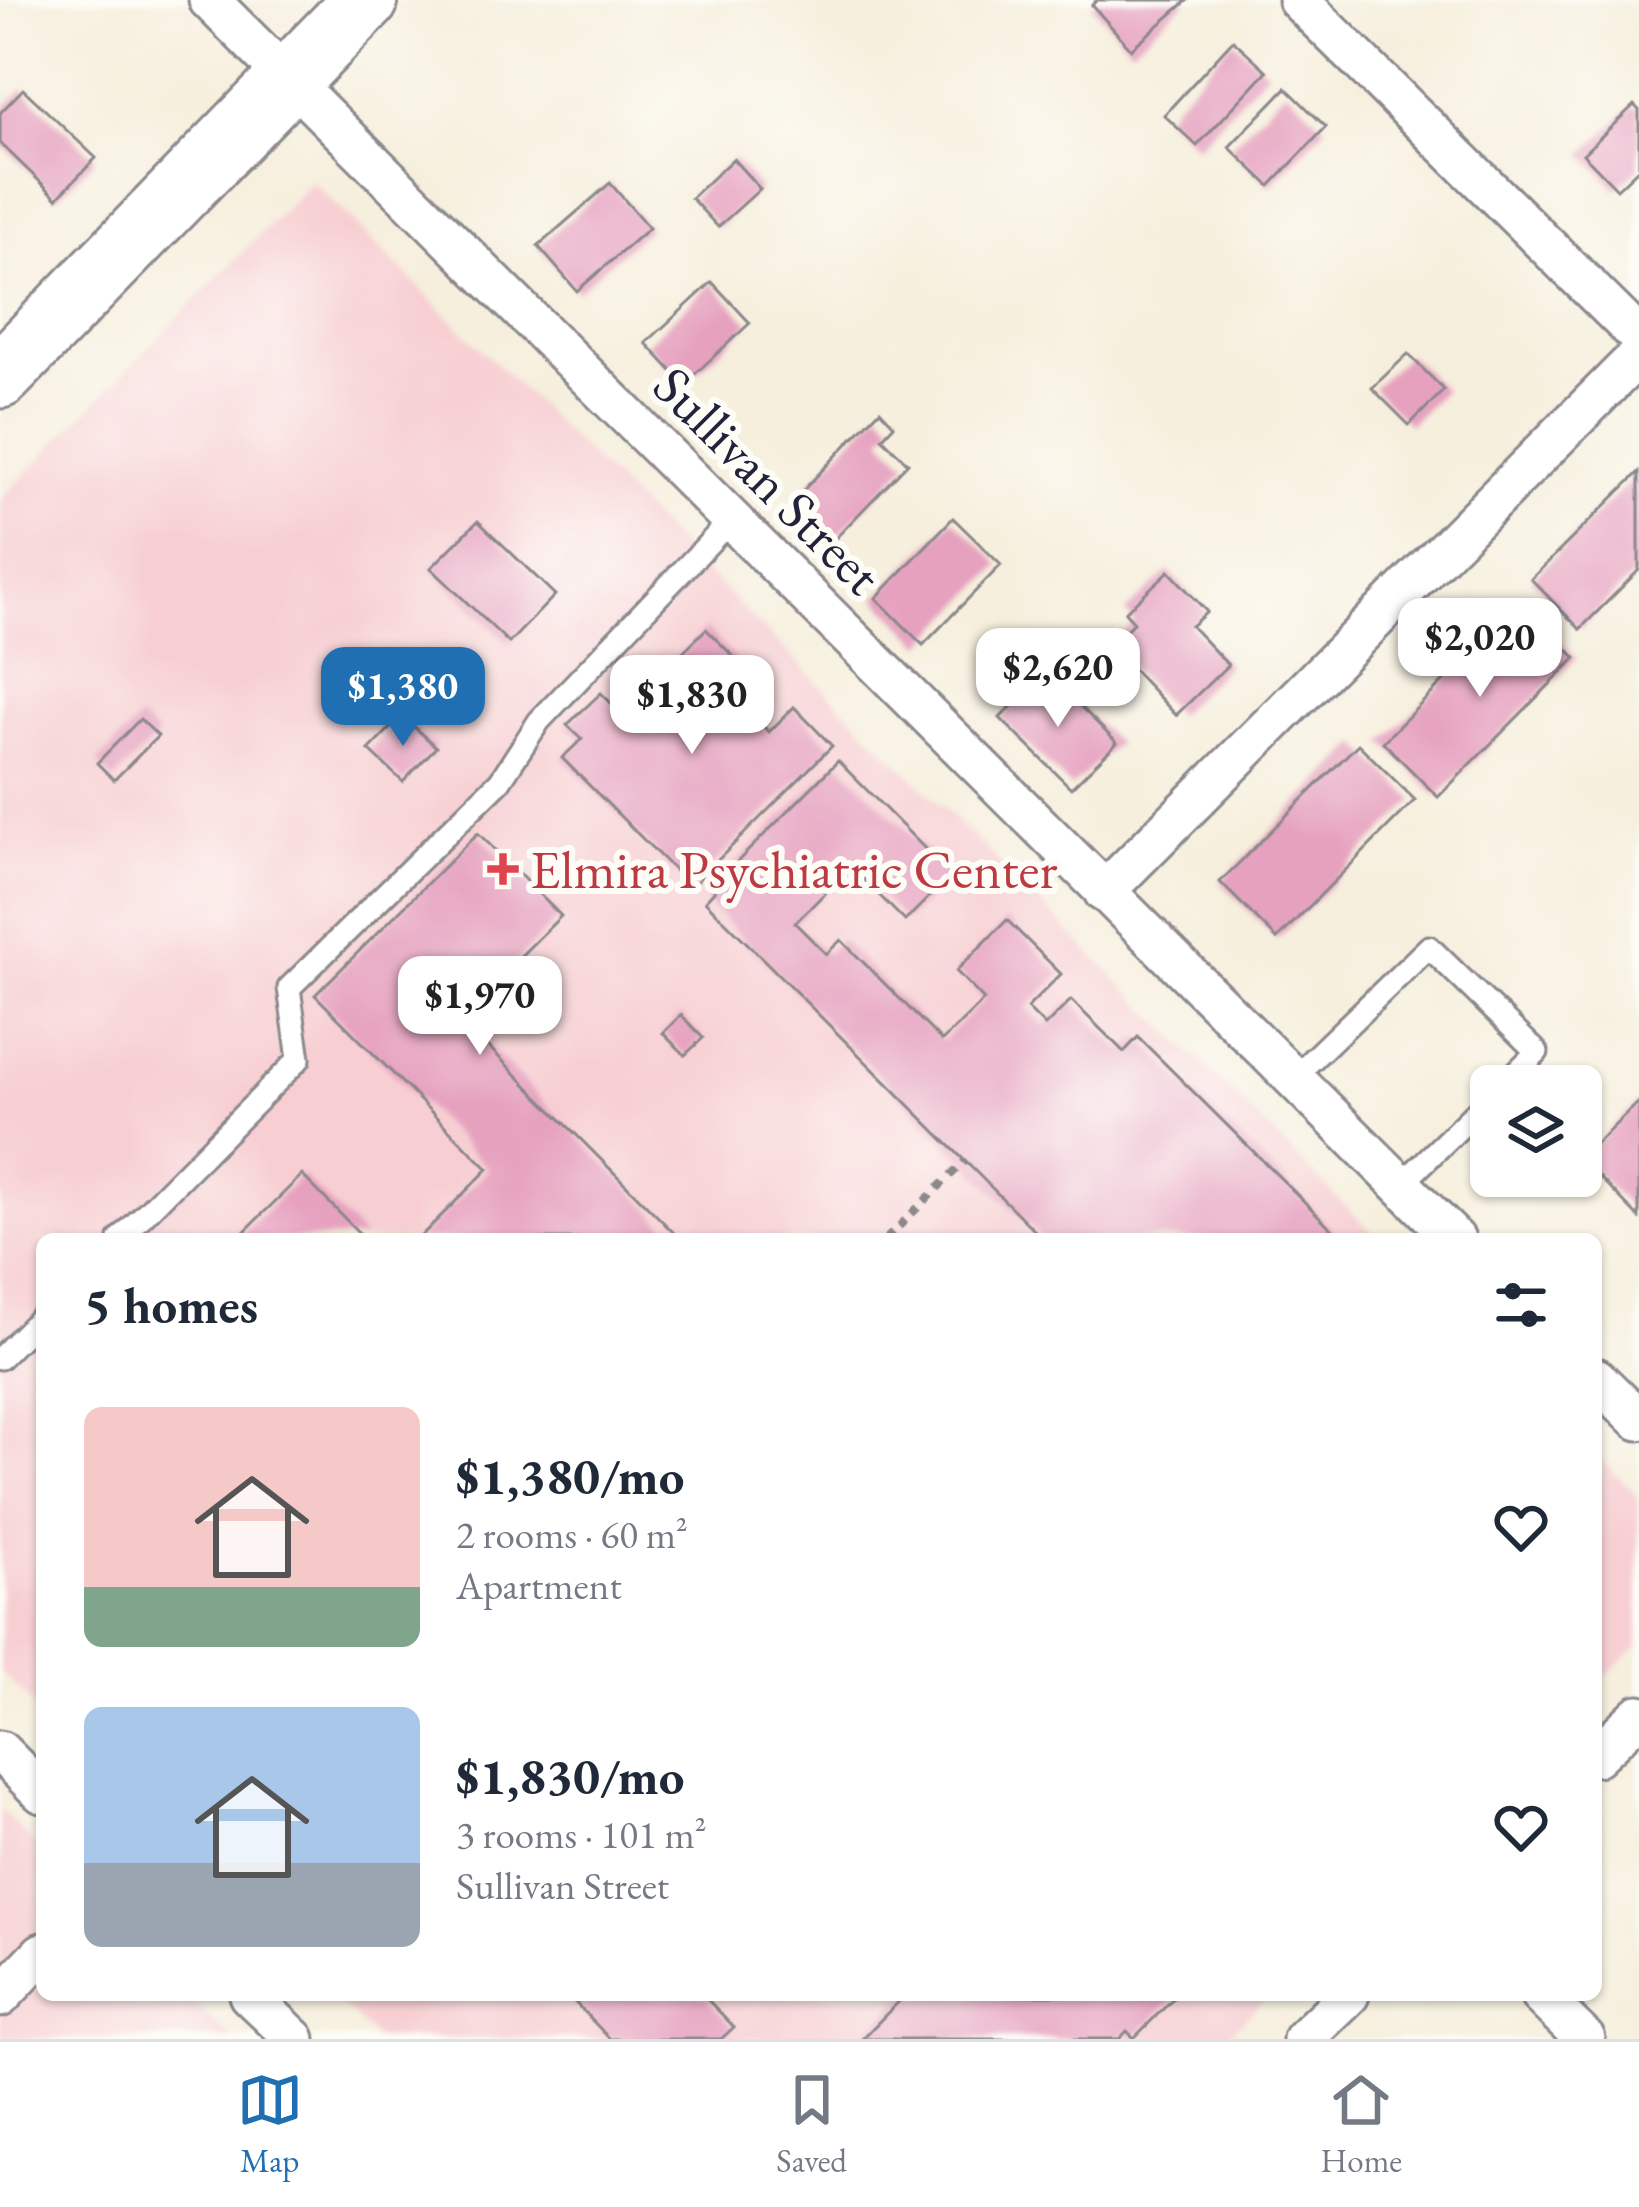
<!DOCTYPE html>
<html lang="en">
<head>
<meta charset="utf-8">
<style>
	body { margin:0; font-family:"EB Garamond",serif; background:#f6f6f7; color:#1f2937; height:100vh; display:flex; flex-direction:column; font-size:45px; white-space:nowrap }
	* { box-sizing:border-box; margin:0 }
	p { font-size:39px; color:#747a83 }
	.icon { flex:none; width:66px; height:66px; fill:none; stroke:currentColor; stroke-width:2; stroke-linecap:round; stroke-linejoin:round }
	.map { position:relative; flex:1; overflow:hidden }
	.side { position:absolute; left:36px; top:1233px; width:1566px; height:768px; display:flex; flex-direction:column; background:#fff; border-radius:18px; box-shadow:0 3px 9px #0004 }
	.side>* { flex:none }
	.fabs { position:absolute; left:1470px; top:1065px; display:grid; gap:24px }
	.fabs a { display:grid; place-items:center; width:132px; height:132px; border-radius:18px; background:#fff; box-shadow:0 3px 9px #0004; font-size:60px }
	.price { position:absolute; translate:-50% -102px; padding:0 27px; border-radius:24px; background:#fff; color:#222; font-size:39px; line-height:78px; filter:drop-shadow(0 3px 6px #0008) }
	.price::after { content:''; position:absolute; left:50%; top:72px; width:36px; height:27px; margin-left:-18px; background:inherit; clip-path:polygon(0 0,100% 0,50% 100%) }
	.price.selected { background:#1f6fb2; color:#fff }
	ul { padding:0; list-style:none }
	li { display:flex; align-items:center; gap:36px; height:300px; padding:0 48px }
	li span { display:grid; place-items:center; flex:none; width:336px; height:240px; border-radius:18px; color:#555 }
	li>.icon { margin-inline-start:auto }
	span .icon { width:144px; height:144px; fill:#fffc; stroke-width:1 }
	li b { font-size:51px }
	h2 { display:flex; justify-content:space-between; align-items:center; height:144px; padding:0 48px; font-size:51px }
	.tabs { display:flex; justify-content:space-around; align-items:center; height:168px; border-top:3px solid #e0e1e3; background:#fff; font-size:33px; color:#747a83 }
	.tabs a { display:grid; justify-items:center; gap:6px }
	.tabs .selected { color:#1f6fb2 }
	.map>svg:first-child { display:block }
	.built { fill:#f7cfd3 }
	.building { fill:#e6a1bf }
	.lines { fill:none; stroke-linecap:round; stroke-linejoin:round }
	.service-casing { stroke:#8c888c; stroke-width:27 }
	.minor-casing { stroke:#8c888c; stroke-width:45 }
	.primary-casing { stroke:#8c888c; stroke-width:69 }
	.path { stroke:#8c888c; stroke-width:8; stroke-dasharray:9 9; stroke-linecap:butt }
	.service { stroke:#fff; stroke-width:21 }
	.minor { stroke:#fff; stroke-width:39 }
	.primary { stroke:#fff; stroke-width:63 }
	.health-dot { fill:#e0444e; stroke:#fdfcf7; stroke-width:4.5 }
	.labels { text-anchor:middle; stroke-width:12; stroke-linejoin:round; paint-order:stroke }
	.street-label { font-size:54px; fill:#22223b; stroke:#fdfcf7 }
	.health-label { font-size:54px; fill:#be3a42; stroke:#fdfcf7; text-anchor:start }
</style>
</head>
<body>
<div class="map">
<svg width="1639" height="2039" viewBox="0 0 1639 2039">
	<rect width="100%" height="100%" fill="#fdfcf7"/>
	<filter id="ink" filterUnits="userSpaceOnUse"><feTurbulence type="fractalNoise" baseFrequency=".00833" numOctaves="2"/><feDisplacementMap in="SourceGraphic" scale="24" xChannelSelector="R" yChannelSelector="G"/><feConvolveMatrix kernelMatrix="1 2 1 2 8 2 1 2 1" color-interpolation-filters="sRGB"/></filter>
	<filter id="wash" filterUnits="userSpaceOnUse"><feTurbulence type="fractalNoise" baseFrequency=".004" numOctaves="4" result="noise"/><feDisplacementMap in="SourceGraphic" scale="48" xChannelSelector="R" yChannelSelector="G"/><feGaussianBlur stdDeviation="2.7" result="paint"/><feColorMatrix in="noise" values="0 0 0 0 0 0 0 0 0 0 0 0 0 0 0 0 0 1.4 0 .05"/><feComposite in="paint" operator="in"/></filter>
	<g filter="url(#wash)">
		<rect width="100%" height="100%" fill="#f6efdd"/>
		<g class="built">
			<path d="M312,181L1379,1239H42V1713L0,1672V500Z"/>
			<path d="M1596,1454L1639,1497V1645L1596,1686Z"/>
			<path d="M0,1809L42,1851V1995H188L232,2039H0Z"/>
			<path d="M331,1995H1269L1223,2039H376Z"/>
		</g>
		<g id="blocks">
			<g class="building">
				<path d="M1097,0H1188L1131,49L1092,5Z"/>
				<path d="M1233,40L1267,71L1197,146L1164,115Z"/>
				<path d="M1286,88L1326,127L1270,186L1229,147Z"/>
				<path d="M23,89L96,158L57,198L0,143V113Z"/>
				<path d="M1634,105L1639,110V168L1617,189L1583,154Z"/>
				<path d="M733,159L760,189L718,227L691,198Z"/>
				<path d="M610,183L649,228L577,291L538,246Z"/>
				<path d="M712,282L750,323L684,384L646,343Z"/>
				<path d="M1408,354L1444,390L1409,425L1372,388Z"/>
				<path d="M880,410L894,425L882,438L908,463L831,543L790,504Z"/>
				<path d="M1639,472V570L1580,629L1531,579Z"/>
				<path d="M953,518L1001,565L923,645L876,598Z"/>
				<path d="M478,521L555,595L509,643L431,568Z"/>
				<path d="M1169,571L1207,612L1191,626L1228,665L1176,715L1110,645L1134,622L1125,612Z"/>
				<path d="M1522,603L1576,658L1438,797L1383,742Z"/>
				<path d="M706,629L763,686L743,706L769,732L794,707L832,746L691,887L562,758L582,739L567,725L601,693L621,713Z"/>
				<path d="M1046,672L1117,743L1071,788L1000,718Z"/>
				<path d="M402,716L436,747L403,782L369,750Z"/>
				<path d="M140,719L158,736L114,780L97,763Z"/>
				<path d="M1358,744L1415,800L1277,939L1220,882Z"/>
				<path d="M838,761L951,875L905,921L851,867L795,923L826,954L841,940L942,1041L984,1000L956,971L1007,920L1061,974L1027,1008L1045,1026L1071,1000L1124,1052L1138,1037L1342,1239H1043L705,901L715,890L712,887Z"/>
				<path d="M478,833L561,916L459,1017L680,1239H418L488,1169L315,995Z"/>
				<path d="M681,1015L703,1038L685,1055L663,1033Z"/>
				<path d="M1639,1102V1218L1581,1158Z"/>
				<path d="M302,1175L365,1239H245L241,1235Z"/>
				<path d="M568,1995H703L734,2027L721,2039H610Z"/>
				<path d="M905,1995H1177L1134,2038L1127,2031L1119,2039H862Z"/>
			</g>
		</g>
	</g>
	<g filter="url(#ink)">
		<use href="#blocks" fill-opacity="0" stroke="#8c888c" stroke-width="3"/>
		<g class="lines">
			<g class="service-casing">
				<g id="service">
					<path d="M1293,1078L1429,947L1537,1052L1502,1086"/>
					<path d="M1401,1185L1491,1097"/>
					<path d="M120,1239L299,1059L289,988L500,781L539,721L731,520"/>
					<path d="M0,1358L42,1316"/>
				</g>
			</g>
			<g class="minor-casing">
				<g id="minor">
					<path d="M209,0L1455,1239"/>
					<path d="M1298,0L1639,337"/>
					<path d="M1104,892L1639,355"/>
					<path d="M1596,1378L1639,1420"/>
					<path d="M0,1751L42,1793"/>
					<path d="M1596,1756L1639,1715"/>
					<path d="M249,1995L295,2039"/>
					<path d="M1540,1995L1585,2039"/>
					<path d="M0,1997L42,1953"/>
					<path d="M1303,2039L1349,1995"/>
				</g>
			</g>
			<g class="primary-casing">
				<path id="primary" d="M0,376L366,0"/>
			</g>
			<path class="path" d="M886,1239L965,1161"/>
			<use href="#service" class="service"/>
			<use href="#minor" class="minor"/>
			<use href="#primary" class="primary"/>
		</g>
	</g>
	<path class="health-dot" d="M497 851h12v12h12v12h-12v12h-12v-12h-12v-12h12z"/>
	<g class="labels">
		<g class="street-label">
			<text transform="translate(768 480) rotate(45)" y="19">Sullivan Street</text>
		</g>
		<g class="health-label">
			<text x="530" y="888">Elmira Psychiatric Center</text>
		</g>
	</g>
</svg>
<div class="fabs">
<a><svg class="icon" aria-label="layers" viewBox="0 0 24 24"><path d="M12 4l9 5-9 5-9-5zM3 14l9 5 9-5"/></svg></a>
</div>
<b class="price" style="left:1480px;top:700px">$2,020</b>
<b class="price" style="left:1058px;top:730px">$2,620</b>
<b class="price selected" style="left:403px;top:749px">$1,380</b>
<b class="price" style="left:692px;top:757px">$1,830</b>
<b class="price" style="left:480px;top:1058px">$1,970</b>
<section class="side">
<h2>5 homes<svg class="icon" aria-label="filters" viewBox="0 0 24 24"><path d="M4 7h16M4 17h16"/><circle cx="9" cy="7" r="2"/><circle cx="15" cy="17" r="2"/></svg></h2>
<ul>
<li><span style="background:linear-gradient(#f6c9c9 75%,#7fa58c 0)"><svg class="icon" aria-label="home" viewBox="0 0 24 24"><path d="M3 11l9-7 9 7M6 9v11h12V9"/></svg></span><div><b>$1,380/mo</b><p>2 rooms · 60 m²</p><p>Apartment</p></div><svg class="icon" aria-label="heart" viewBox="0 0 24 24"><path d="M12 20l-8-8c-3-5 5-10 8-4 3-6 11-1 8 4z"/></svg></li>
<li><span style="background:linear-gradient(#a9c7e8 65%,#9aa5b1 0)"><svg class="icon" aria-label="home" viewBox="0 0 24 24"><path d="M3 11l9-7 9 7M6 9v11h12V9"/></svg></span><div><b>$1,830/mo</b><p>3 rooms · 101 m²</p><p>Sullivan Street</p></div><svg class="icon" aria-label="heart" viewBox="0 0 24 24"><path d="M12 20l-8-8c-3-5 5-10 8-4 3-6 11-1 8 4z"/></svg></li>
</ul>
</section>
</div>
<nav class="tabs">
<a class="selected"><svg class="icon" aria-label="map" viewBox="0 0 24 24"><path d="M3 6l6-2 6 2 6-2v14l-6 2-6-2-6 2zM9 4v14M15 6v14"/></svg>Map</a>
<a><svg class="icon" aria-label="saved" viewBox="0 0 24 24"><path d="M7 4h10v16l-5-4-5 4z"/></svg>Saved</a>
<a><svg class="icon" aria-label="home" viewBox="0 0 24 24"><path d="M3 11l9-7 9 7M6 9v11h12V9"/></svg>Home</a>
</nav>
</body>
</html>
